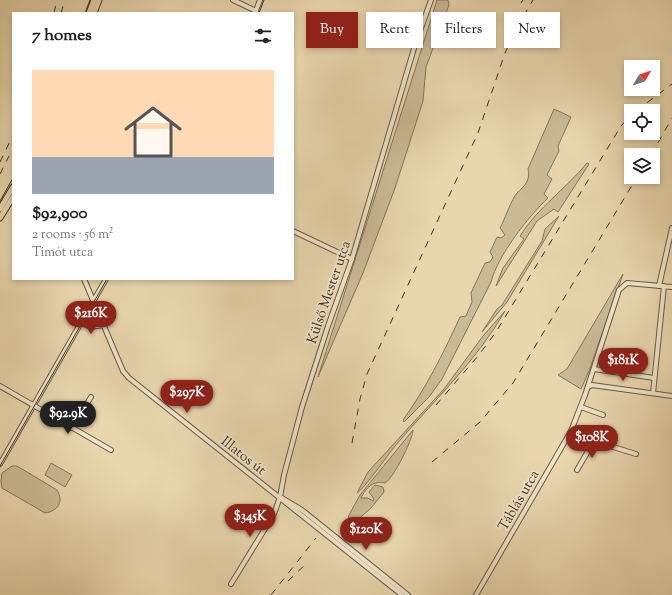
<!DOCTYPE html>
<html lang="en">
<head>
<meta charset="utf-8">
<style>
	body { margin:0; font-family:"Sorts Mill Goudy",serif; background:#f2f2f2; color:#202124; height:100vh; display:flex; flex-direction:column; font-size:15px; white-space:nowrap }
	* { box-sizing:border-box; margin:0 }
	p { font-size:13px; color:#757577 }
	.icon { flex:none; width:22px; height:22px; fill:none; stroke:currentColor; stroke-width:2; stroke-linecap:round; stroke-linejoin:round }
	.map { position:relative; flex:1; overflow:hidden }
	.side { position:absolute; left:12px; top:12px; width:282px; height:268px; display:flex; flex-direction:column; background:#fff; border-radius:0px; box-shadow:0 2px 6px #0003 }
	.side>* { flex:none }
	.top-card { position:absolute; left:306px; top:12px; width:306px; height:36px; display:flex; gap:8px }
	.needle { width:26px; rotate:51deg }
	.buttons { position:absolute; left:624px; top:60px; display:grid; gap:8px }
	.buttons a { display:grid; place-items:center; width:36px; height:36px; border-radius:0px; background:#fff; box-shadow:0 2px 6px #0003; font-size:20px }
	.price { position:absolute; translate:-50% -34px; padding:0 9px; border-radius:14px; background:#8f2418; color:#fff; font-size:13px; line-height:26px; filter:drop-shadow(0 1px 2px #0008) }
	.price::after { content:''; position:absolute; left:50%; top:24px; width:12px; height:9px; margin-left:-6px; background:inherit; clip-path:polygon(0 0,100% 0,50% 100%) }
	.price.active { background:#222; color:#fff }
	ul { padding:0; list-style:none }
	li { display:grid; align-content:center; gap:8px; height:212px; padding:0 20px }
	li span { display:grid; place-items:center; height:124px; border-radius:0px; color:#555 }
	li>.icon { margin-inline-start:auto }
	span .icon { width:72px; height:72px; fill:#fffc; stroke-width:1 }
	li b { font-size:17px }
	h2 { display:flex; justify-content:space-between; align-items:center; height:48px; padding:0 20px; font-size:17px }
	.chip { padding:0 14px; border-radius:0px; background:#fff; box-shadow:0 2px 6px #0003; font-size:14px; line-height:36px }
	.chip.active { background:#8f2418; color:#fff }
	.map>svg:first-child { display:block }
	.green { fill:#cbba96; stroke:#82755c }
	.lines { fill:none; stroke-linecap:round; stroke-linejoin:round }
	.minor-casing { stroke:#665a46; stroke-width:6 }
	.major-casing { stroke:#3a3023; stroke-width:7 }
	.minor { stroke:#f1e4ca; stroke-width:4 }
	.major { stroke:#e9d6ad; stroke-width:5 }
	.tram { stroke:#3a3023; stroke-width:1 }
	.rail { stroke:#3a3023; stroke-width:1; stroke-dasharray:7 7; stroke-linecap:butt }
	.labels { text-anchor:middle; stroke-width:3.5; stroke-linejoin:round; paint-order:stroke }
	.street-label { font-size:14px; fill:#3a3023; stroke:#f1e4ca }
</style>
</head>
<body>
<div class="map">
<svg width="672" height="595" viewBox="0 0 672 595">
	<rect width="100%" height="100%" fill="#e9d6ad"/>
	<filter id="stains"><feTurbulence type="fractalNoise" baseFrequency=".005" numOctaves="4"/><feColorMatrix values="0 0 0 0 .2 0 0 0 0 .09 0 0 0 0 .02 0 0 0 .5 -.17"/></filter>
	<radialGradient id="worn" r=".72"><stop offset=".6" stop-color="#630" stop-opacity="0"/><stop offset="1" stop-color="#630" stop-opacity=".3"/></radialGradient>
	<g class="green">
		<path d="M437,0H448L449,5L426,67L423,101L395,188L363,273L318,377Z"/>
		<path d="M554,109L571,117L558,146L559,151L547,175L552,179L544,194L548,198C528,217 498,255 491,282L442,379L429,397L404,422L403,420C426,388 443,354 460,317L466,316L472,302L471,293L485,263L490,262L493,257L490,252L497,237L501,238L505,235L500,228C504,221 512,198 517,193C524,186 531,181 528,169Z"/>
		<path d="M587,163L589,164L558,212L554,209L537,221L496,286L503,268L524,239L520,236C538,207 566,189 587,163Z"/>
		<path d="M559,216L507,302L482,332L497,309L502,305L542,241L545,229Z"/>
		<path d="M623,274L589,371L581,389L558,375L567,369Z"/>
		<path d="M505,311C476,362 433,401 395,446C388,455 364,489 357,493L368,472L444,389L483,336Z"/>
		<path d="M413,430C413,439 393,479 385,483C373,480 366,488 361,498H368L373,501L374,499L369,492L375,485L383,487L384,492L371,508L345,531L349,515L360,495Z"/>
		<path d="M51,463L72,475L65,487L45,475Z"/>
		<path d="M12,466H17L57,490C64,502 58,511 45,513L2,488L1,481L2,473Z"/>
	</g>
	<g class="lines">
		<g class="minor-casing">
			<g id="minor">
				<path d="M233,0L256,11"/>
				<path d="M255,13L260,0"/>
				<path d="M293,231L352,259"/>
				<path d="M84,279L123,371L129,378L402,595"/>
				<path d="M659,286L672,228"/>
				<path d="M81,323L91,327L103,325"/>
				<path d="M594,369L654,378"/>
				<path d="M0,386L111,450"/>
				<path d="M588,387L592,385L672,396"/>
				<path d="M653,393L664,286"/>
				<path d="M581,407L603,415"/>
				<path d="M72,428L91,397"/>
				<path d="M571,431L594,441L636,454"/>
				<path d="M0,464L106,279"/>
				<path d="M577,470L594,441"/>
				<path d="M282,498L302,510L408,595"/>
				<path d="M231,584L274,514L280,497L284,475L302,407L328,326L352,259L415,45L431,0"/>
				<path d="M476,595L571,431L585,395L619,290L627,283L672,287"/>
			</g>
		</g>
		<g class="major-casing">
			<g id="major">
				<path d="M89,13L94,0"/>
				<path d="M94,13L99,0"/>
				<path d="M0,209L13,187"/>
				<path d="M0,218L13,197"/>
			</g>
		</g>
		<use href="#minor" class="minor"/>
		<use href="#major" class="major"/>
		<g class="tram">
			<path d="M85,13L90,0"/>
			<path d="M259,13L264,0"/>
			<path d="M0,201L13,178"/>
			<path d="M0,466L107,279"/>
		</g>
		<g class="rail">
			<path d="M521,3L523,0"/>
			<path d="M54,13L57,0"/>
			<path d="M61,13L65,0"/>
			<path d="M636,111L672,84"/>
			<path d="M651,155L672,118"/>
			<path d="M0,162L13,135"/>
			<path d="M0,174L9,156"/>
			<path d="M436,405L478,356L496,332L621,126L631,115"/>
			<path d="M352,443L360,399L367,374L478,133L505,53L520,22L533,0"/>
			<path d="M432,462L480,422L513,383L637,177"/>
			<path d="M288,581L308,562"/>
			<path d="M271,595L316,538"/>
		</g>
	</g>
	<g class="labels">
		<g class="street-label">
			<text transform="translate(328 292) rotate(-71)" y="5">Külső Mester utca</text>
			<text transform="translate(244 455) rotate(38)" y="5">Illatos út</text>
			<text transform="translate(518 500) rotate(-60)" y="5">Táblás utca</text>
		</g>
	</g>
	<rect width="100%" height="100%" filter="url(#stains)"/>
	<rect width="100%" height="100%" fill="url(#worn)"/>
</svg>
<div class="buttons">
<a><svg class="needle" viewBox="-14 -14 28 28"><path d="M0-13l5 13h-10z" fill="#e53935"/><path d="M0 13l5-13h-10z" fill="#757577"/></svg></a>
<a><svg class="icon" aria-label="locate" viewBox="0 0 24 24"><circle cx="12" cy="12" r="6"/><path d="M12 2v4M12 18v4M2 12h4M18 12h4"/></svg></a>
<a><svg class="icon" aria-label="layers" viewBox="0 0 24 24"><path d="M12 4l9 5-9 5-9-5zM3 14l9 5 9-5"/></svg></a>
</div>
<b class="price" style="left:91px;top:335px">$216K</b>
<b class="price" style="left:623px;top:382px">$181K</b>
<b class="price" style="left:187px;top:414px">$297K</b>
<b class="price active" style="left:68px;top:435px">$92.9K</b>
<b class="price" style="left:592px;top:459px">$108K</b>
<b class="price" style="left:250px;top:538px">$345K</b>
<b class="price" style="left:366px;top:551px">$120K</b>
<div class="top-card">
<a class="chip active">Buy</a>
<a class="chip">Rent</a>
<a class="chip">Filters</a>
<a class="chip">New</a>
</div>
<section class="side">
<h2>7 homes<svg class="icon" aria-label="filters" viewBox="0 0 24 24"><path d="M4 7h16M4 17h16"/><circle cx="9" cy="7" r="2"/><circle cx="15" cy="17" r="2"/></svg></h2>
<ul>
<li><span style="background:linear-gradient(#ffd9b3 70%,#9aa5b1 0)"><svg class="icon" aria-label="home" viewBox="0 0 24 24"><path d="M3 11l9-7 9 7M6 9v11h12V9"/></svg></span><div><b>$92,900</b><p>2 rooms · 56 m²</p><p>Timót utca</p></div></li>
</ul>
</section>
</div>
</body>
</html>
